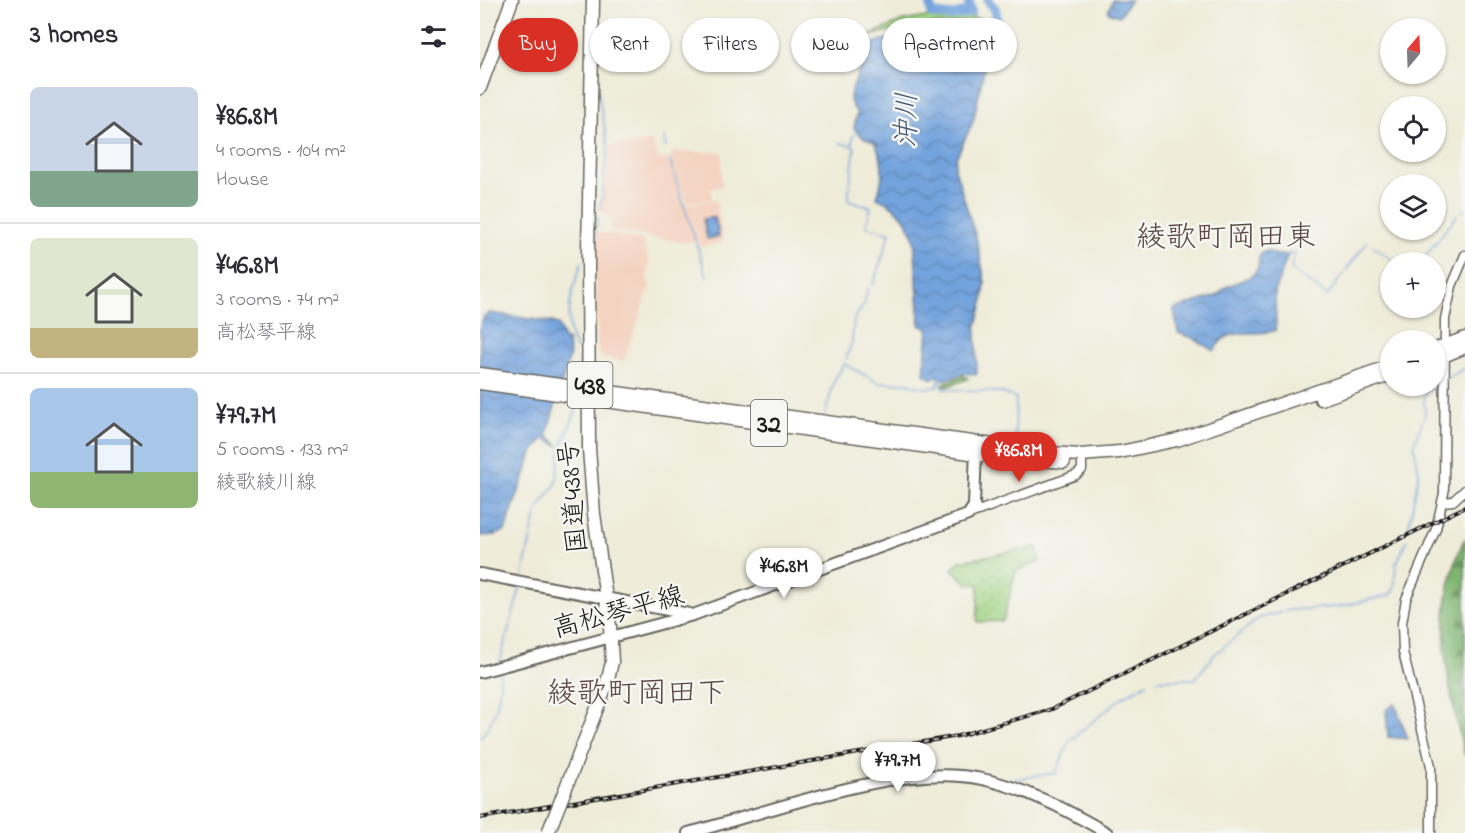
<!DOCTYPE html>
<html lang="en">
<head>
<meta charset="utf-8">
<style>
	body { margin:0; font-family:"Indie Flower","Klee One",sans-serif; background:#f2f2f3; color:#2b2b33; height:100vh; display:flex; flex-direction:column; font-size:22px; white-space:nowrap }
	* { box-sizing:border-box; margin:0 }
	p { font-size:20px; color:#7c7c81 }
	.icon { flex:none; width:33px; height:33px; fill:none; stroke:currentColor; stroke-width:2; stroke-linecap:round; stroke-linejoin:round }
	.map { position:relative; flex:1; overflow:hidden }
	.side { display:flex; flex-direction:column; background:#fff; width:480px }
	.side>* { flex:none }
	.guide { position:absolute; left:18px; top:18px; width:570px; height:54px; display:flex; gap:12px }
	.needle { width:39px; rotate:19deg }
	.fabs { position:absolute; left:900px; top:18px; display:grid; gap:12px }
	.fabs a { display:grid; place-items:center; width:66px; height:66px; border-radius:50%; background:#fff; box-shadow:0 2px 4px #0004; font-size:30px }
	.price { position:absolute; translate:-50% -51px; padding:0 14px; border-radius:21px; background:#fff; color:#222; font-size:20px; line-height:39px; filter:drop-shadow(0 2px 3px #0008) }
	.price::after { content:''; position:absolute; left:50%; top:36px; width:18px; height:14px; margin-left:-9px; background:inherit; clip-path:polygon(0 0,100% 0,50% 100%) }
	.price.current { background:#d93025; color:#fff }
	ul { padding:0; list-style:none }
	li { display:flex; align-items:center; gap:18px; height:150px; padding:0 30px }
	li+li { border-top:2px solid #e1e1e2 }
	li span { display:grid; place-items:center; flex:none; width:168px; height:120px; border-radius:9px; color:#555 }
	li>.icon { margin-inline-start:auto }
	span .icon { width:72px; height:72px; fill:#fffc; stroke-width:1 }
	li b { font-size:26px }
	h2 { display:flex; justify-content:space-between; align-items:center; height:72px; padding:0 30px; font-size:26px }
	.chip { padding:0 21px; border-radius:27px; background:#fff; box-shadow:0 2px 4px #0004; font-size:21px; line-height:54px }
	.chip.current { background:#d93025; color:#fff }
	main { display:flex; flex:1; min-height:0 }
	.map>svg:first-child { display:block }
	.built { fill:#f5d3c1 }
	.grass { fill:url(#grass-tufts); stroke:#5e7850; stroke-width:1.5 }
	.forest { fill:url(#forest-firs); stroke:#4e6947; stroke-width:1.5 }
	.park { fill:url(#park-dots); stroke:#5e7850; stroke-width:1.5 }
	.water { fill:url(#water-waves); stroke:#48607c; stroke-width:1.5 }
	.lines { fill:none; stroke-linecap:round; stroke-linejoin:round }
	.stream { stroke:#73a3dd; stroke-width:1.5 }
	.river { stroke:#73a3dd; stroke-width:10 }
	.minor-casing { stroke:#66655e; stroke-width:11 }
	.major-casing { stroke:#66655e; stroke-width:14 }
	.highway-casing { stroke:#66655e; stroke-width:15 }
	.minor { stroke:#fff; stroke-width:8 }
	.major { stroke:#fff; stroke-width:10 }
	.highway { stroke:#fff; stroke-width:12 }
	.rail-casing { stroke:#1c1c1c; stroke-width:4 }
	.rail { stroke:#f6f6f2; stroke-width:1.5; stroke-dasharray:4.5; stroke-linecap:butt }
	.highway-bridge-casing { stroke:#66655e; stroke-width:15; stroke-linecap:butt }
	.highway-bridge { stroke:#fff; stroke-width:12 }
	.labels { text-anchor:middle; stroke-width:5; stroke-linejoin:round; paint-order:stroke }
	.shield { fill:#f6f6f2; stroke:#5d5d5c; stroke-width:1.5 }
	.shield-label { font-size:26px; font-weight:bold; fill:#1c1c1c }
	.street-label { font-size:27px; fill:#1c1c1c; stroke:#f6f6f2 }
	.water-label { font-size:28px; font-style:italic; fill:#435973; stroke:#f6f6f2 }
	.quarter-label { font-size:30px; fill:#5d4a44; stroke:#f6f6f2 }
</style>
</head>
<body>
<main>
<section class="side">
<h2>3 homes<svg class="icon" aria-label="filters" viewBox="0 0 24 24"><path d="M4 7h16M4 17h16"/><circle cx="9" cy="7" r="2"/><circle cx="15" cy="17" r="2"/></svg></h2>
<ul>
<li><span style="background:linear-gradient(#c9d6e8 70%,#7fa58c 0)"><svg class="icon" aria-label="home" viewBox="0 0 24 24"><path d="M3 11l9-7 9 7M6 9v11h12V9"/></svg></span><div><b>¥86.8M</b><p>4 rooms · 104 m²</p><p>House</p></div></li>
<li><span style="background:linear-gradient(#dfe7d0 75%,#c2b280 0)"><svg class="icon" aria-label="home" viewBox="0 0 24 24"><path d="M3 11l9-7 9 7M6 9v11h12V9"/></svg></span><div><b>¥46.8M</b><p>3 rooms · 74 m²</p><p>高松琴平線</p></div></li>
<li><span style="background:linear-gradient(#a9c7e8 70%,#8fb573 0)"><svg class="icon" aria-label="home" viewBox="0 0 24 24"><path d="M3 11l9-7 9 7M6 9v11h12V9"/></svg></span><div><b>¥79.7M</b><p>5 rooms · 133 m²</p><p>綾歌綾川線</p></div></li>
</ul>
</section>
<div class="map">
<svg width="985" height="833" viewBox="0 0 985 833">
	<defs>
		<pattern id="grass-tufts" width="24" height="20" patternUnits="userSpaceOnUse" patternTransform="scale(1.5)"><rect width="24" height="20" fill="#a0d484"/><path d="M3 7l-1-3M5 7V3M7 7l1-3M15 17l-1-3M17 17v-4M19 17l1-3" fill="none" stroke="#89b571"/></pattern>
		<pattern id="forest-firs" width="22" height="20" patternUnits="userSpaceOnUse" patternTransform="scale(1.5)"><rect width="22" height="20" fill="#80b672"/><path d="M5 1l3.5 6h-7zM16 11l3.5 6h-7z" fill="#68935d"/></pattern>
		<pattern id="park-dots" width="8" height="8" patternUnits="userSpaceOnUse" patternTransform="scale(1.5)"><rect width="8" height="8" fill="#a0d484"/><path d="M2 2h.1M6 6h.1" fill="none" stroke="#89b571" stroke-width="1.8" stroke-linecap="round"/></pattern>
		<pattern id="water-waves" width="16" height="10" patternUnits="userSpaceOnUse" patternTransform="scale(1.5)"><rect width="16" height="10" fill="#73a3dd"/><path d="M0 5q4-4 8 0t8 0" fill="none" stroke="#5e84b2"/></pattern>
	</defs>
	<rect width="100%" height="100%" fill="#f6f6f2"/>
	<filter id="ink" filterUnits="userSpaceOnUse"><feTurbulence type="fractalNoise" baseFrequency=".0167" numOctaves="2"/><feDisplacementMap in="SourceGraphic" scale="12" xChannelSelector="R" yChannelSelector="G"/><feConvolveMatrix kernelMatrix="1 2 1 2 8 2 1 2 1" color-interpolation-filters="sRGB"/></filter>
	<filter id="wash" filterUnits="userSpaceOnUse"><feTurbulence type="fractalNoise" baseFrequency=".008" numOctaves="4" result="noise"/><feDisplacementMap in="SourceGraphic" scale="24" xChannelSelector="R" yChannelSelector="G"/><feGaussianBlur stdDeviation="1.35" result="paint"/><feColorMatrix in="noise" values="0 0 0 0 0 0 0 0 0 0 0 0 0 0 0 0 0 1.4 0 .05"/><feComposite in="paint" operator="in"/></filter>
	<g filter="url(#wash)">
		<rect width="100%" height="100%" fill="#efecd9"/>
		<g class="built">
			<path d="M172,140L178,160L187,157L205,205L236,200L243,242L220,247L218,241L201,242L131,230V219L121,210L130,145L160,144Z"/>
			<path d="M193,152H242V186L231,189L232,199L207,203L194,170L190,155Z"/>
			<path d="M118,232L163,240L169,262L167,277L170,286L144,361L125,358L118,353L114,251Z"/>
		</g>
		<path class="grass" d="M463,14L470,17L480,14L505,20L422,28L382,38L423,21Z"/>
		<g class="forest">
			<path d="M484,375L488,379L466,387L463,384Z"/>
			<path d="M985,539V756C970,695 955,636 972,574C976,562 978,549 985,539Z"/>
		</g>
		<path class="park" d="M557,547L560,561L536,571L523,621L497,622L499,585L487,583L472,569L480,561Z"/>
		<g class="water">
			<path d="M632,0H651L639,16L628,12Z"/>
			<path d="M499,27L514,28V35L519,36L517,46L506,61L493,122L476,158L475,169L497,241L505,282L503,303L496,328L497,373L496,375L484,373L465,380L458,376L452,379L444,374L448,329L440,325L434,238C428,219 415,205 397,198C403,180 405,159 394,142L384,138L374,129L377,112C366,101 370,93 376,80C380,70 383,55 390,46C401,34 479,29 499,27Z"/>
			<path d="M235,217L239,237L227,239L223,219Z"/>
			<path d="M787,251L797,255H808L795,290L796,330C774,338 747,324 734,351L713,338L698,333L694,309L736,296L746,287L772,276L778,268L780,254Z"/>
			<path d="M10,313L72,322L78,325L85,341L87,340L90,354L67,434L79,446L64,438L52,454L25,531L16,535L0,536V328L4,316Z"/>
			<path d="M915,704L928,739L908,737L906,710Z"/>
		</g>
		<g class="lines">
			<g class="stream">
				<path d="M117,86L128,147L120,209"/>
				<path d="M184,138L186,147"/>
				<path d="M360,143L375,147L368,200L391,207L386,226L410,233L393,285"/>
				<path d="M372,144L373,136L377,133"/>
				<path d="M190,161L227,277"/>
				<path d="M982,211L985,209"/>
				<path d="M116,228L118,217"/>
				<path d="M114,240L116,232"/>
				<path d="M893,246L915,262"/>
				<path d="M807,255L815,252L811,269L847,296L887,242"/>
				<path d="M941,262L977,215"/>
				<path d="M97,350C81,323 92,290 102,262"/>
				<path d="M99,358L100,369"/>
				<path d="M366,359L372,342L374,319L384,305L388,287"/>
				<path d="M463,377L460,379L463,389L520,392L536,398L535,437"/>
				<path d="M968,378L985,368"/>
				<path d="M345,415L354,381L364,364L399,383H427L444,388L457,387L460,379"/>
				<path d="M928,530L939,473L934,444L945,415L944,397L948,389L955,388"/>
				<path d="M42,578L57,510L76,484L81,447L97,409"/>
				<path d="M20,661L41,585"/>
				<path d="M677,680L715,679L734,655L779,618L810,610L858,607L910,595L914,589L916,564L927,541"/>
				<path d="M0,738C16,721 21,694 20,672"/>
				<path d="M529,780L576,773L589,741L641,698L667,683"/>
			</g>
			<g class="river">
				<path d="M450,0L452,14L470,16L491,12L488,0"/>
				<path d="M508,0L515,9L517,19"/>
				<path d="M503,40L516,32L517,27"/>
			</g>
		</g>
	</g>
	<g filter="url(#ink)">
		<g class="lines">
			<g class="minor-casing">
				<g id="minor">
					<path d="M963,502L973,501L985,490"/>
					<path d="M490,514L596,475L602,470V462"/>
					<path d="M951,833V766L923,652L922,623L926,599L956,529L964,493L965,319L972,286L985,255"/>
				</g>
			</g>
			<g class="major-casing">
				<g id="major">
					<path d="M0,574L209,614"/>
					<path d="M0,672L213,615L488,515L494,506L496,447"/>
					<path d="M208,833C292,812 419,761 502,779C548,789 587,810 627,833"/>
				</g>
			</g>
			<g class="highway-casing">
				<g id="highway">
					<path d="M0,88L32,0"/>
					<path d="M956,349L985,338"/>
					<path d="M956,359L985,347"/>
					<path d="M0,374L571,453L600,455L640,452L697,440L910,366"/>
					<path d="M0,383L511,456L584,462"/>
					<path d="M841,399L910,375"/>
					<path d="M96,762L127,683L132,662L130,626L114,514L109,449L108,251L113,0"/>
				</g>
			</g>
			<use href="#minor" class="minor"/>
			<use href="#major" class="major"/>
			<use href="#highway" class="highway"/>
			<g class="rail-casing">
				<path id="rail" d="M0,818L478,736L572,709L985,507"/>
			</g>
			<use href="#rail" class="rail"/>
			<g class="highway-bridge-casing">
				<path id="highway-bridge" d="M68,833L96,762"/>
			</g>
			<use href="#highway-bridge" class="highway-bridge"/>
		</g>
	</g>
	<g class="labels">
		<g class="shield">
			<rect x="87.5" y="362" width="45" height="46" rx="4.5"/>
			<rect x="271" y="400" width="36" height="46" rx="4.5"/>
		</g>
		<g class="shield-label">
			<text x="110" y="394">438</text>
			<text x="289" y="432">32</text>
		</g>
		<g class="street-label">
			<text transform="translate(92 497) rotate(-95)" y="9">国道438号</text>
			<text transform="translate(138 611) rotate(-15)" y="9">高松琴平線</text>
		</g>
		<g class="water-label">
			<text transform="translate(425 120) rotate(-89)" y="10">沖川</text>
		</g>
		<g class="quarter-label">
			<text x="746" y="246">綾歌町岡田東</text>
			<text x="157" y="702">綾歌町岡田下</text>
		</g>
	</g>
</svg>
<div class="fabs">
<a><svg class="needle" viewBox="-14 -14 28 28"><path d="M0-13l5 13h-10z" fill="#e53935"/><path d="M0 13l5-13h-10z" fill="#7c7c81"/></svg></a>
<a><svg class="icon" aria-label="locate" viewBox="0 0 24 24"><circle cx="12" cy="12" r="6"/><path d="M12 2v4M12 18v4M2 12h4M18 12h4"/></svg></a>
<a><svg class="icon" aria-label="layers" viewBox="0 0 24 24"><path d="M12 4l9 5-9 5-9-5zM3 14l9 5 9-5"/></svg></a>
<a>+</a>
<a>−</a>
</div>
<b class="price current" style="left:539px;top:483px">¥86.8M</b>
<b class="price" style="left:304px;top:599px">¥46.8M</b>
<b class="price" style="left:418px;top:793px">¥79.7M</b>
<div class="guide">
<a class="chip current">Buy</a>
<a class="chip">Rent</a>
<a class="chip">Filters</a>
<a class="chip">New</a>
<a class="chip">Apartment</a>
</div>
</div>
</main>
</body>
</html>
